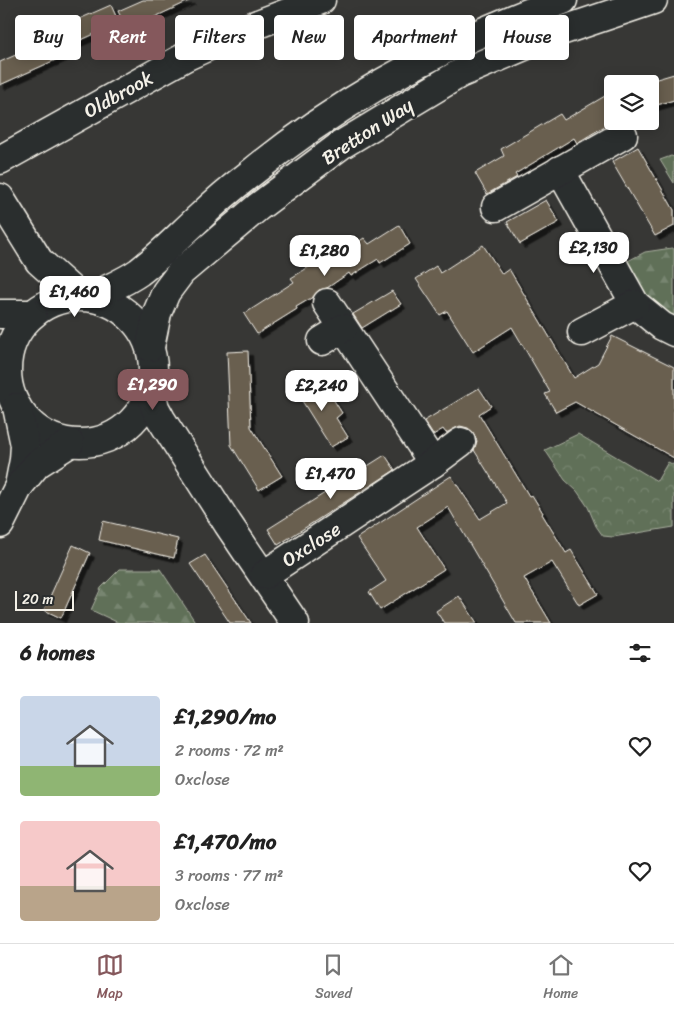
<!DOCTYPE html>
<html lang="en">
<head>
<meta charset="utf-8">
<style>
	body { margin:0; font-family:Sriracha,sans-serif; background:#f6f6f6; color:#222; height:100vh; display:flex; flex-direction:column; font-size:19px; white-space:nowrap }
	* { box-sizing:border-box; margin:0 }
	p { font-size:16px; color:#767676 }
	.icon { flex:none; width:28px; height:28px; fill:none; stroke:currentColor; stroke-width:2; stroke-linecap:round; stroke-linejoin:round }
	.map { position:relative; height:623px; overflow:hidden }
	.drawer { display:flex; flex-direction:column; background:#fff; flex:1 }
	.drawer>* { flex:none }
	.top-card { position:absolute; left:15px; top:15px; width:645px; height:45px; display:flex; gap:10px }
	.tools { position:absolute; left:604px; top:75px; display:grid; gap:10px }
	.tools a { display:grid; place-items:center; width:55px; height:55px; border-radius:5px; background:#fff; box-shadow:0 2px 12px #0003; font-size:25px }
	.scale { position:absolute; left:15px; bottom:12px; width:59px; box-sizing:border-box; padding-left:5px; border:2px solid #f4f1e8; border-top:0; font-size:14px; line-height:18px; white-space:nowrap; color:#f4f1e8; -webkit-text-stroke:4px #2a2d2e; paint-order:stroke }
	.price { position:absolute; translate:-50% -42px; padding:0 11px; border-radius:10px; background:#fff; color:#222; font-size:16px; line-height:32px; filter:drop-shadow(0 1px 2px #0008) }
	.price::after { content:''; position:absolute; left:50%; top:30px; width:15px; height:11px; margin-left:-8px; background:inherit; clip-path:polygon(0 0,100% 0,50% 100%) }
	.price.current { background:#85585c; color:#fff }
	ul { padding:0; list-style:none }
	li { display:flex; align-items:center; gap:15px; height:125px; padding:0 20px }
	li span { display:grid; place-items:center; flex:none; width:140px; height:100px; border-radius:5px; color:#555 }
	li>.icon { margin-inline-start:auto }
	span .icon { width:60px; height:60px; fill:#fffc; stroke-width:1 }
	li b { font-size:21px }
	h2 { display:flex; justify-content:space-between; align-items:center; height:60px; padding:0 20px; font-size:21px }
	.chip { padding:0 18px; border-radius:5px; background:#fff; box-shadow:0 2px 12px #0003; font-size:18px; line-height:45px }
	.chip.current { background:#85585c; color:#fff }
	.tabs { display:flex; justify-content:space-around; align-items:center; height:70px; border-top:1px solid #e0e0e0; background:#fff; font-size:14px; color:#767676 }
	.tabs a { display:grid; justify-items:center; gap:2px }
	.tabs .current { color:#85585c }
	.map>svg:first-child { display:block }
	.grass { fill:url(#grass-tufts); stroke:#aab0a0 }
	.forest { fill:url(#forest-firs); stroke:#aab0a0 }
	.park { fill:url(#park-crowns); stroke:#aab0a0 }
	.building { fill:#695e50; stroke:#f4f1e8; filter:url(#shadow) }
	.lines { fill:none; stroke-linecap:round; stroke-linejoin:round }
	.minor-casing { stroke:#f4f1e8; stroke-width:31 }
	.minor { stroke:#2a2d2e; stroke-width:28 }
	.labels { text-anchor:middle; stroke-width:5; stroke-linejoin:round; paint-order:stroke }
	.street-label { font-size:19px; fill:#f4f1e8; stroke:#2a2d2e }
</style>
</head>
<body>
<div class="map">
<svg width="674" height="623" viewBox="0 0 674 623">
	<defs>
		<pattern id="grass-tufts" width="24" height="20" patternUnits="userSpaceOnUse" patternTransform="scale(1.25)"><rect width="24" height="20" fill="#607058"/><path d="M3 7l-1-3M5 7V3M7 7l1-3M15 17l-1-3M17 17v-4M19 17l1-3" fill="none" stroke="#778570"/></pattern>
		<pattern id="forest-firs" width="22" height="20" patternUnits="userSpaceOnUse" patternTransform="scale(1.25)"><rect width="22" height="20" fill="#607058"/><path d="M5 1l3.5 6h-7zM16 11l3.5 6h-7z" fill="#778570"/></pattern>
		<pattern id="park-crowns" width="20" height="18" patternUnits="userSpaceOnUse" patternTransform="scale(1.25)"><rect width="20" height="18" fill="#607058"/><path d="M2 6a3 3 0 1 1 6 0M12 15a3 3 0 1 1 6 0" fill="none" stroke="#778570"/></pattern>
		<filter id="shadow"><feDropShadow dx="4.5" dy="4.5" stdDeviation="0" flood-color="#0009"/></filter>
	</defs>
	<rect width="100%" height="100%" fill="#373735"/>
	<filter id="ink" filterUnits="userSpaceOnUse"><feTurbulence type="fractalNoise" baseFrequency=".02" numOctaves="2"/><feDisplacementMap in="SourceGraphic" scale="10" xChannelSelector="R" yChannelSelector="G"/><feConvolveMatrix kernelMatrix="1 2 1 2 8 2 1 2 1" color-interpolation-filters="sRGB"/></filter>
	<g filter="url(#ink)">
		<path class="grass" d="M671,156L674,157V183L660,160Z"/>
		<g class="forest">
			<path d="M672,248L674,249V320L643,304L622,264L645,252Z"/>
			<path d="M120,569H160L196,623H119L91,610L101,588Z"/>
		</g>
		<path class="park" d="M578,434L657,481L668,462L674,465V527L613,537L603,536L596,526L588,507L577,491L565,480L545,450Z"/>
		<g class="building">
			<path d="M143,0H191L127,30L118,11Z"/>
			<path d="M111,5L119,23L70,45L61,27Z"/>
			<path d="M56,37L64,56L0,85V62Z"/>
			<path d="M674,74V100L650,107V81Z"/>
			<path d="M605,96L612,108L613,121L577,143L574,138L515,174L517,177L487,194L475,173L504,156L501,149L560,114L564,120Z"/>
			<path d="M638,147L674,210V226L655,236L612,162Z"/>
			<path d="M546,200L559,222L520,244L507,222Z"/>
			<path d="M399,225L410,244L380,263L378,259L351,276L349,273L327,288L319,290L313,297L296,307L297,309L257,334L244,314L294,282L291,278L335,251L338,255L364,238L369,244Z"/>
			<path d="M483,245L502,274L509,269L574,378L598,363L612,336L674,367V458L575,402L556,412L545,394L550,392L512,327L473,352L447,311L440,315L416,279L436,266L440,273Z"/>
			<path d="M392,291L401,304L362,328L353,314Z"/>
			<path d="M248,351L251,427L282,476L259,490L231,445L227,352Z"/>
			<path d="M310,378L321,395L328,391L342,413L336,418L348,437L331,447L294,388Z"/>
			<path d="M479,388L491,406L479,414L529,496L532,495L543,513L542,514L566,553L571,550L598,594L579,605L552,562L524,578L551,623H516L448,507L417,527L444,569L380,610L369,592L386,581L357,538L451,476L480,519L507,503L474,450L477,441L473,432L468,428L460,426L446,433L443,429L433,435L424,421Z"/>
			<path d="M385,455L395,470L278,545L268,529Z"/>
			<path d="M103,521L178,539L174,558L99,540Z"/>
			<path d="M73,545L90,553L61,618L44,610Z"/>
			<path d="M205,555L251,623H230L190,564Z"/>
			<path d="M459,596L477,623H444L436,611Z"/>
		</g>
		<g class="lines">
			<g class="minor-casing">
				<g id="minor">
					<path d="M0,160L185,57L250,27L321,0"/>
					<path d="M560,170L635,304L662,326L674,332"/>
					<path d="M0,198L39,261L78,296"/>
					<path d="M496,207L623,135"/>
					<circle cx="80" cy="370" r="73"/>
					<path d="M92,297C107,289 125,282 139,272C161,255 180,235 201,216C216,201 233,187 250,174C342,99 450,40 563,0"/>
					<path d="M327,303L433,463"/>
					<path d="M0,314H33"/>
					<path d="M582,332L635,304"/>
					<path d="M322,341L343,328"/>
					<path d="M150,347L157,313L166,292L181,272L258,207L341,145L459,74L555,33L653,0"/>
					<path d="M151,392L155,408L161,419L228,524L295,623"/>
					<path d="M17,407L25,445L24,460L19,486"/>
					<path d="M0,524L19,486L37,464L70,443"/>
					<path d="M264,575L433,463L461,442"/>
				</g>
			</g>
			<use href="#minor" class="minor"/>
		</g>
	</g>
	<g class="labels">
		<g class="street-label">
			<text transform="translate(118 94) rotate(-29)" y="7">Oldbrook</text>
			<text transform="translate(367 131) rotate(-33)" y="7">Bretton Way</text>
			<text transform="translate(311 544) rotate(-33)" y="7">Oxclose</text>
		</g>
	</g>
</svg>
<div class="tools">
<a><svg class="icon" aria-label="layers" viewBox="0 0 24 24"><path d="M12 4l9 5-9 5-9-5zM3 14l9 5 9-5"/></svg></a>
</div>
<div class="scale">20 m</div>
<b class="price" style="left:594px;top:274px">£2,130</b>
<b class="price" style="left:325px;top:277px">£1,280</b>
<b class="price" style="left:75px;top:318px">£1,460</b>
<b class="price current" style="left:153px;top:411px">£1,290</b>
<b class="price" style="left:322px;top:412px">£2,240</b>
<b class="price" style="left:331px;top:500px">£1,470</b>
<div class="top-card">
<a class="chip">Buy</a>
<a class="chip current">Rent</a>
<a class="chip">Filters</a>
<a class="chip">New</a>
<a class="chip">Apartment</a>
<a class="chip">House</a>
</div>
</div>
<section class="drawer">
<h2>6 homes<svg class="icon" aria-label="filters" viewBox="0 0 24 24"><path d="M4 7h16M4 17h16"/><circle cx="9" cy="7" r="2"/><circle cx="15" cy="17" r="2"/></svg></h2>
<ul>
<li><span style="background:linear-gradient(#c9d6e8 70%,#8fb573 0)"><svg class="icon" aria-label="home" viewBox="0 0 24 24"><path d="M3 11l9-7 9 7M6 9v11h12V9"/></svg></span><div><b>£1,290/mo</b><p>2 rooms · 72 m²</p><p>Oxclose</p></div><svg class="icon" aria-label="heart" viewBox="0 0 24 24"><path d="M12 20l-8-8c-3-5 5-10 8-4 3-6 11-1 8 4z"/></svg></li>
<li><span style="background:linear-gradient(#f6c9c9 65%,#b9a48a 0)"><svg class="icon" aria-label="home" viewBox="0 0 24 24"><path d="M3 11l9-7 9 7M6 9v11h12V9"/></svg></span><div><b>£1,470/mo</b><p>3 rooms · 77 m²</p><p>Oxclose</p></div><svg class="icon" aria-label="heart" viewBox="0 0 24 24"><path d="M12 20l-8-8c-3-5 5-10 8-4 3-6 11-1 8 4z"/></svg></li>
</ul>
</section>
<nav class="tabs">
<a class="current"><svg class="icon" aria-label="map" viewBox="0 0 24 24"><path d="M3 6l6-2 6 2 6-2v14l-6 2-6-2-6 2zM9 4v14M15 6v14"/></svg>Map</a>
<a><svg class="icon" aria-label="saved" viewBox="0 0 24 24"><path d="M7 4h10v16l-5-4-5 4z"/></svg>Saved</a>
<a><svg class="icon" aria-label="home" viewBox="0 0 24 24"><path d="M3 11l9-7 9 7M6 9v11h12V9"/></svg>Home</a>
</nav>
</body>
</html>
